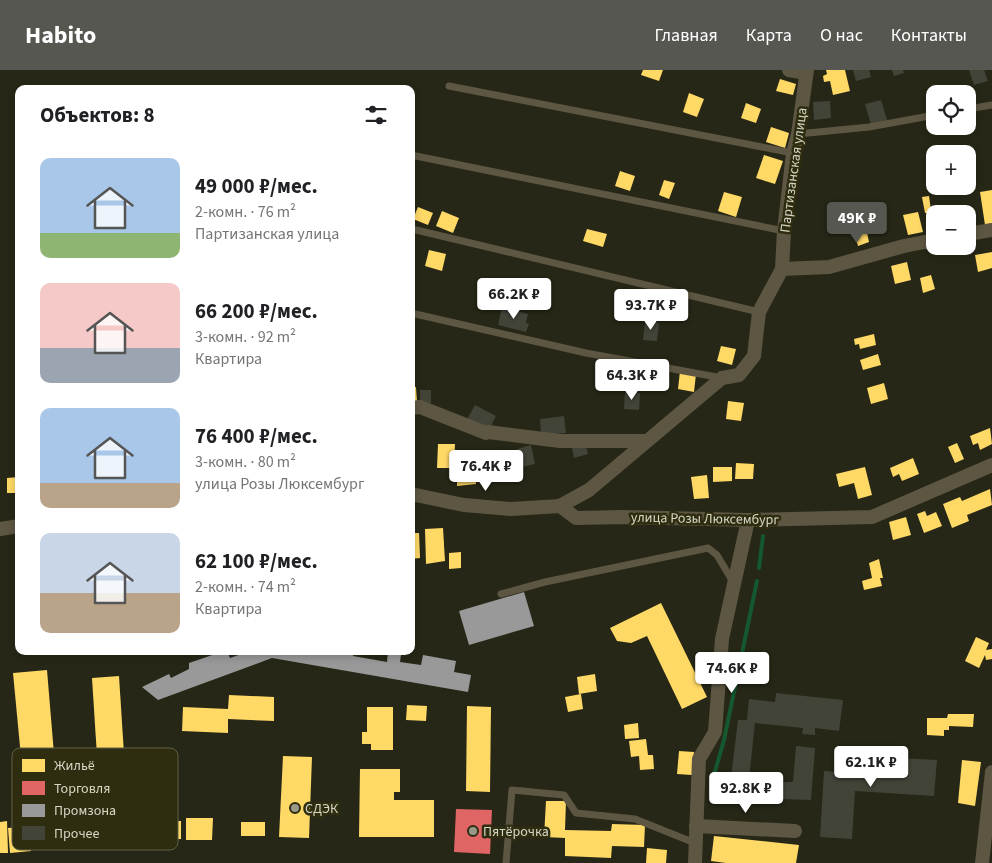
<!DOCTYPE html>
<html lang="ru">
<head>
<meta charset="utf-8">
<style>
	body { margin:0; font-family:"Source Sans 3",sans-serif; background:#f2f2f2; color:#202124; height:100vh; display:flex; flex-direction:column; font-size:19px; white-space:nowrap }
	* { box-sizing:border-box; margin:0 }
	p { font-size:16px; color:#757577 }
	.icon { flex:none; width:28px; height:28px; fill:none; stroke:currentColor; stroke-width:2; stroke-linecap:round; stroke-linejoin:round }
	.map { position:relative; flex:1; overflow:hidden }
	.side { position:absolute; left:15px; top:15px; width:400px; height:570px; display:flex; flex-direction:column; background:#fff; border-radius:10px; box-shadow:0 2px 8px #0003 }
	.side>* { flex:none }
	.buttons { position:absolute; left:926px; top:15px; display:grid; gap:10px }
	.buttons a { display:grid; place-items:center; width:50px; height:50px; border-radius:10px; background:#fff; box-shadow:0 2px 8px #0003; font-size:25px }
	.price { position:absolute; translate:-50% -42px; padding:0 11px; border-radius:5px; background:#fff; color:#222; font-size:16px; line-height:32px; filter:drop-shadow(0 1px 2px #0008) }
	.price::after { content:''; position:absolute; left:50%; top:30px; width:15px; height:11px; margin-left:-8px; background:inherit; clip-path:polygon(0 0,100% 0,50% 100%) }
	.price.on { background:#565751; color:#fff }
	ul { padding:0; list-style:none }
	li { display:flex; align-items:center; gap:15px; height:125px; padding:0 25px }
	li span { display:grid; place-items:center; flex:none; width:140px; height:100px; border-radius:10px; color:#555 }
	li>.icon { margin-inline-start:auto }
	span .icon { width:60px; height:60px; fill:#fffc; stroke-width:1 }
	li b { font-size:21px }
	h2 { display:flex; justify-content:space-between; align-items:center; height:60px; padding:0 25px; font-size:21px }
	header { display:flex; align-items:center; gap:30px; box-sizing:border-box; height:70px; padding:0 25px; background:#565751; color:#fff }
	header strong { font-size:24px }
	nav { display:flex; gap:28px; margin-inline-start:auto; font-size:18px }
	.map>svg:first-child { display:block }
	.homes { fill:#ffd966 }
	.shops { fill:#e06666 }
	.industry { fill:#999 }
	.lines { fill:none; stroke-linecap:round; stroke-linejoin:round }
	.stream { stroke:#145830; stroke-width:4 }
	.building { fill:#424438 }
	.lane { stroke:#5d5642; stroke-width:7 }
	.street { stroke:#5d5642; stroke-width:14 }
	.poi-dot { fill:#999989; stroke:#2e2d10; stroke-width:2 }
	.labels { text-anchor:middle; stroke-width:5; stroke-linejoin:round; paint-order:stroke }
	.street-label { font-size:14px; fill:#d7d7c6; stroke:#2e2d10 }
	.poi-label { font-size:14px; fill:#d7d7c6; stroke:#2e2d10; text-anchor:start }
	.key { fill:#2e2d10; stroke:#616047; stroke-width:1 }
	.key-label { font-size:14px; fill:#d7d7c6 }
</style>
</head>
<body>
<header>
<strong>Habito</strong>
<nav><a>Главная</a><a>Карта</a><a>О нас</a><a>Контакты</a></nav>
</header>
<div class="map">
<svg width="992" height="793" viewBox="0 0 992 793">
	<rect width="100%" height="100%" fill="#272717"/>
	<g class="homes">
		<path d="M643,0H663L659,11L641,5Z"/>
		<path d="M826,0H845L850,21L833,25L830,11L824,12L823,6L827,4Z"/>
		<path d="M780,9L796,14L793,25L776,21Z"/>
		<path d="M689,23L704,29L697,47L683,42Z"/>
		<path d="M746,33L761,39L756,53L741,48Z"/>
		<path d="M771,57L789,63L785,78L766,72Z"/>
		<path d="M764,85L783,91L775,114L756,108Z"/>
		<path d="M620,101L635,106L630,121L615,116Z"/>
		<path d="M664,110L675,113L669,129L659,125Z"/>
		<path d="M992,120V154L985,155L980,122Z"/>
		<path d="M724,122L742,127L736,147L718,141Z"/>
		<path d="M929,126L931,140L948,135L950,144H935V155L933,156L931,143H925L922,127Z"/>
		<path d="M418,137L433,143L428,155L413,149Z"/>
		<path d="M442,141L459,148L453,163L436,156Z"/>
		<path d="M918,142L923,162L908,165L903,145Z"/>
		<path d="M866,158L869,172L858,176L854,161Z"/>
		<path d="M587,159L607,164L603,177L583,171Z"/>
		<path d="M429,180L446,184L442,201L425,196Z"/>
		<path d="M992,182V198L978,202L975,185Z"/>
		<path d="M907,192L911,210L895,214L891,196Z"/>
		<path d="M931,205L935,219L923,223L920,208Z"/>
		<path d="M874,264L876,275L860,279L859,274L855,275L854,269Z"/>
		<path d="M721,276L736,279L732,295L717,291Z"/>
		<path d="M878,284L881,295L863,300L860,290Z"/>
		<path d="M680,301L696,304L694,322L678,319Z"/>
		<path d="M884,313L888,329L871,334L867,318Z"/>
		<path d="M411,317H416L417,332H411Z"/>
		<path d="M728,331L744,333L741,351L726,349Z"/>
		<path d="M990,358L992,374L980,380L978,373L973,375L970,366Z"/>
		<path d="M957,373L964,389L955,393L948,377Z"/>
		<path d="M438,374H455L454,398H437Z"/>
		<path d="M913,388L919,404L902,411L899,404L893,407L890,398Z"/>
		<path d="M736,393L754,394L753,409H735Z"/>
		<path d="M475,397L476,414L457,416V398Z"/>
		<path d="M713,397H732V411L713,412Z"/>
		<path d="M865,397L872,425L858,429L854,413L839,417L836,404Z"/>
		<path d="M707,405L709,428L694,429L691,407Z"/>
		<path d="M19,407V423H7V408Z"/>
		<path d="M990,419L992,435L967,445L969,451L952,458L943,434L960,427L962,431Z"/>
		<path d="M925,441L927,446L936,442L942,456L924,463L917,444Z"/>
		<path d="M906,447L911,465L893,470L889,452Z"/>
		<path d="M443,458L445,491L426,494L425,459Z"/>
		<path d="M411,463H419L420,488L411,489Z"/>
		<path d="M461,482V498L449,499V483Z"/>
		<path d="M879,489L883,508H880L882,516L864,520L862,511L872,508L869,493Z"/>
		<path d="M661,533L707,627L682,639L647,566L631,573L617,571L610,558Z"/>
		<path d="M976,567L989,573L986,580L992,579V589L986,590L985,585L979,598L965,591Z"/>
		<path d="M47,600L54,684L21,687L13,603Z"/>
		<path d="M595,604L597,621L579,624L577,607Z"/>
		<path d="M119,606L124,684L97,686L92,608Z"/>
		<path d="M581,624L583,639L568,642L565,627Z"/>
		<path d="M229,625L274,627V651L228,649V663L182,661L183,637L228,639Z"/>
		<path d="M407,635L427,636L426,651L406,650Z"/>
		<path d="M467,636L491,637L490,722L466,721Z"/>
		<path d="M367,637H393V680H371V674H362V662H367Z"/>
		<path d="M948,644H974L973,657L949,656V660H944V666L927,665V648H947Z"/>
		<path d="M638,653L639,668L625,669L624,655Z"/>
		<path d="M646,669L648,685H653L654,699L640,700L639,686L631,687L629,671Z"/>
		<path d="M679,681L694,682L692,705L677,704Z"/>
		<path d="M283,686L312,687L309,768L279,767Z"/>
		<path d="M962,690L981,692L975,736L958,733Z"/>
		<path d="M360,699H400V722H394V730H434V767H359Z"/>
		<path d="M546,731H566L565,760L611,761L612,754L645,755L644,777L612,776L611,788L565,786V768L544,767Z"/>
		<path d="M156,746H168V751H181V769L156,770Z"/>
		<path d="M186,748H213L212,770H186Z"/>
		<path d="M38,750L40,764H29L31,781L10,783L8,758L21,757L20,753Z"/>
		<path d="M7,751L8,783H0V752Z"/>
		<rect x="241" y="752" width="24" height="14"/>
		<path d="M714,766L799,775L796,793H726L711,791Z"/>
		<path d="M647,778L667,780L666,793H646Z"/>
	</g>
	<path class="shops" d="M456,739L492,740L490,784L454,782Z"/>
	<g class="industry">
		<path d="M524,522L534,556L469,575L459,541Z"/>
		<path d="M224,581H227L230,588L250,581H354L353,586L387,592L388,582L401,585L400,592L421,595L423,585L456,591L454,602L471,605L468,622L272,588L158,630L142,617L169,604L171,608L189,599V593Z"/>
	</g>
	<g class="lines">
		<g class="stream">
			<path d="M759,498L763,466"/>
			<path d="M712,712L724,670L757,511"/>
		</g>
	</g>
	<g class="building">
		<path d="M853,0H869L871,7L856,11Z"/>
		<path d="M892,0H903L904,3L894,6Z"/>
		<path d="M969,0H984L988,11L974,15Z"/>
		<path d="M881,30L887,50L871,55L865,34Z"/>
		<path d="M830,31L831,48L814,50L813,32Z"/>
		<path d="M502,237L528,244L526,253L529,254L526,262L498,255Z"/>
		<path d="M645,251L659,253L657,271L643,270Z"/>
		<rect x="420" y="320" width="11" height="13"/>
		<path d="M625,322L640,323L639,340L624,339Z"/>
		<path d="M475,335L496,346L488,362L466,351Z"/>
		<path d="M564,346L566,363L541,365L540,349Z"/>
		<path d="M584,370L588,384L574,388L571,373Z"/>
		<path d="M531,375L535,394L521,397L517,379Z"/>
		<path d="M776,623L843,630L839,661L815,658V665L802,664L803,658L755,653L748,718L730,716L738,650H747L749,629L775,632Z"/>
		<path d="M796,676L815,678L811,730L757,728L758,712H793Z"/>
		<path d="M855,686L937,690L934,726L855,721L852,769L820,767L824,701L854,703Z"/>
	</g>
	<g class="lines">
		<g class="lane">
			<path d="M449,16L793,83"/>
			<path d="M968,39L992,35"/>
			<path d="M798,64L869,57L935,45"/>
			<path d="M411,85L784,161"/>
			<path d="M412,159L759,242"/>
			<path d="M411,243L586,283L722,308"/>
			<path d="M501,524L545,512L708,478L717,485L733,512"/>
			<path d="M506,793L512,720L564,725L576,743L635,749L695,773"/>
		</g>
		<g class="street">
			<path d="M789,0L806,3"/>
			<path d="M968,164L992,160"/>
			<path d="M782,199L829,197L904,176L935,170"/>
			<path d="M411,338L420,337L486,363L488,362L560,371H646"/>
			<path d="M411,424L464,435L511,439L560,436L576,448L623,447L748,450L872,447L992,395"/>
			<path d="M560,436L589,420L722,308L739,305L754,286L759,242L782,199L784,161L793,83L798,64L807,0"/>
			<path d="M0,459L19,456"/>
			<path d="M696,756L795,761"/>
			<path d="M695,793L699,689L715,662L722,569L748,450"/>
			<path d="M982,793L992,702"/>
		</g>
	</g>
	<g class="poi-dot">
		<circle cx="295" cy="738" r="5"/>
		<circle cx="473" cy="761" r="5"/>
	</g>
	<g class="labels">
		<g class="street-label">
			<text transform="translate(793 100) rotate(-82)" y="5">Партизанская улица</text>
			<text transform="translate(705 448) rotate(1)" y="5">улица Розы Люксембург</text>
		</g>
		<g class="poi-label">
			<text x="305" y="743">СДЭК</text>
			<text x="483" y="766">Пятёрочка</text>
		</g>
	</g>
	<rect x="12" y="678" width="166" height="102" rx="8" class="key"/>
	<rect x="22" y="689" width="23" height="13" fill="#ffd966"/>
	<rect x="22" y="711" width="23" height="14" fill="#e06666"/>
	<rect x="22" y="734" width="23" height="13" fill="#999"/>
	<rect x="22" y="756" width="23" height="14" fill="#424438"/>
	<g class="key-label">
		<text x="54" y="700">Жильё</text>
		<text x="54" y="723">Торговля</text>
		<text x="54" y="745">Промзона</text>
		<text x="54" y="768">Прочее</text>
	</g>
</svg>
<div class="buttons">
<a><svg class="icon" aria-label="locate" viewBox="0 0 24 24"><circle cx="12" cy="12" r="6"/><path d="M12 2v4M12 18v4M2 12h4M18 12h4"/></svg></a>
<a>+</a>
<a>−</a>
</div>
<b class="price on" style="left:857px;top:174px">49K ₽</b>
<b class="price" style="left:514px;top:250px">66.2K ₽</b>
<b class="price" style="left:651px;top:261px">93.7K ₽</b>
<b class="price" style="left:632px;top:331px">64.3K ₽</b>
<b class="price" style="left:486px;top:422px">76.4K ₽</b>
<b class="price" style="left:732px;top:624px">74.6K ₽</b>
<b class="price" style="left:871px;top:718px">62.1K ₽</b>
<b class="price" style="left:746px;top:744px">92.8K ₽</b>
<section class="side">
<h2>Объектов: 8<svg class="icon" aria-label="filters" viewBox="0 0 24 24"><path d="M4 7h16M4 17h16"/><circle cx="9" cy="7" r="2"/><circle cx="15" cy="17" r="2"/></svg></h2>
<ul>
<li><span style="background:linear-gradient(#a9c7e8 75%,#8fb573 0)"><svg class="icon" aria-label="home" viewBox="0 0 24 24"><path d="M3 11l9-7 9 7M6 9v11h12V9"/></svg></span><div><b>49 000 ₽/мес.</b><p>2-комн. · 76 m²</p><p>Партизанская улица</p></div></li>
<li><span style="background:linear-gradient(#f6c9c9 65%,#9aa5b1 0)"><svg class="icon" aria-label="home" viewBox="0 0 24 24"><path d="M3 11l9-7 9 7M6 9v11h12V9"/></svg></span><div><b>66 200 ₽/мес.</b><p>3-комн. · 92 m²</p><p>Квартира</p></div></li>
<li><span style="background:linear-gradient(#a9c7e8 75%,#b9a48a 0)"><svg class="icon" aria-label="home" viewBox="0 0 24 24"><path d="M3 11l9-7 9 7M6 9v11h12V9"/></svg></span><div><b>76 400 ₽/мес.</b><p>3-комн. · 80 m²</p><p>улица Розы Люксембург</p></div></li>
<li><span style="background:linear-gradient(#c9d6e8 60%,#b9a48a 0)"><svg class="icon" aria-label="home" viewBox="0 0 24 24"><path d="M3 11l9-7 9 7M6 9v11h12V9"/></svg></span><div><b>62 100 ₽/мес.</b><p>2-комн. · 74 m²</p><p>Квартира</p></div></li>
</ul>
</section>
</div>
</body>
</html>
